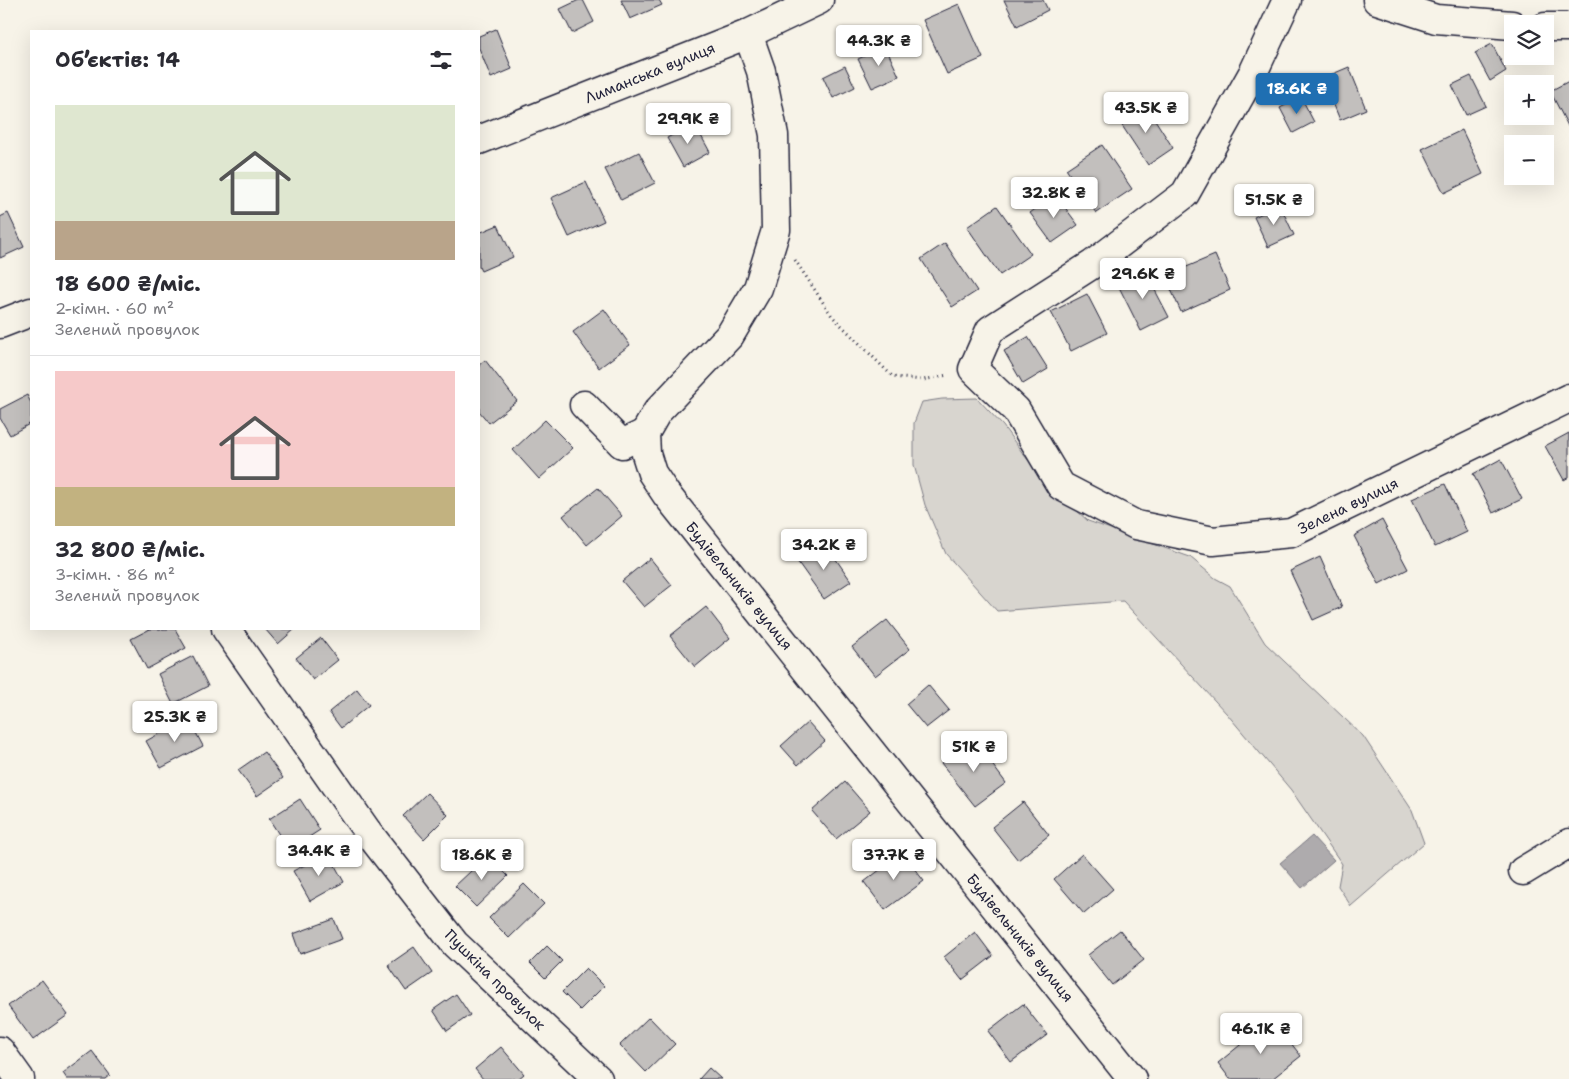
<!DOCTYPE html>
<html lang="uk">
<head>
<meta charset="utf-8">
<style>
	body { margin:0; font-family:"Shantell Sans",sans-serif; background:#f7f7f7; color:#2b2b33; height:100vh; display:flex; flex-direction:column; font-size:19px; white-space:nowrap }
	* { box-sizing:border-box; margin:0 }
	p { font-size:16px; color:#7c7c81 }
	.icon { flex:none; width:28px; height:28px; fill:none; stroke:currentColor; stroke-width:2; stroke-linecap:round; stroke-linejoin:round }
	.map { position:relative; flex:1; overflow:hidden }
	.side { position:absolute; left:30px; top:30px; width:450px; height:600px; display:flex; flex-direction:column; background:#fff; border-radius:0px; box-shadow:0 5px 20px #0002 }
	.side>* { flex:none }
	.buttons { position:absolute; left:1504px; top:15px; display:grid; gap:10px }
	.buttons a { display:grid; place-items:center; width:50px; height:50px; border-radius:0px; background:#fff; box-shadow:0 5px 20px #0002; font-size:25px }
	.price { position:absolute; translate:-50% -42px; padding:0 11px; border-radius:5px; background:#fff; color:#222; font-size:16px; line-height:32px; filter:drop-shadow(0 1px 2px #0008) }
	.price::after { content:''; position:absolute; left:50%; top:30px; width:15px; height:11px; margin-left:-8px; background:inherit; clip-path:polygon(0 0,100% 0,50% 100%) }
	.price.on { background:#1f6fb2; color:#fff }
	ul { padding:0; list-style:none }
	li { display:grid; align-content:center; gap:10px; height:265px; padding:0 25px }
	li+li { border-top:1px solid #e1e1e2 }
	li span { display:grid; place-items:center; height:155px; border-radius:0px; color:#555 }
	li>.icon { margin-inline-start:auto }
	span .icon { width:90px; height:90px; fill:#fffc; stroke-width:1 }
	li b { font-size:21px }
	h2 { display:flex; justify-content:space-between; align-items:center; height:60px; padding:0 25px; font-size:21px }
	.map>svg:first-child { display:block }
	.green { fill:#d8d5cf; stroke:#7d7c85 }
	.water { fill:#aeabad; stroke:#76747f }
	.building { fill:#c2bfbd; stroke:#22223b }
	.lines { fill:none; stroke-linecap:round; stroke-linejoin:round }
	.minor-casing { stroke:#22223b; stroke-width:31 }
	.path { stroke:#22223b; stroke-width:3; stroke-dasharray:1 4; stroke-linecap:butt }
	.minor { stroke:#f7f3e8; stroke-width:28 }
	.labels { text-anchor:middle; stroke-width:4.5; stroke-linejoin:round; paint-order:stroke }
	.street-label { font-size:15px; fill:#22223b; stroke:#f7f3e8 }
</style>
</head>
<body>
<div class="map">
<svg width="1569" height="1079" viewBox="0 0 1569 1079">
	<rect width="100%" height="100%" fill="#f7f3e8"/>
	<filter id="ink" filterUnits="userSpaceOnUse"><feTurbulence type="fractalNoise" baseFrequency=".02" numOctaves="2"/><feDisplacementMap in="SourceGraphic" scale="10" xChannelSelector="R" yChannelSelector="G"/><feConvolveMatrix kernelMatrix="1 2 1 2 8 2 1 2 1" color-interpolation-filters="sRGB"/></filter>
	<g filter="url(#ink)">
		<path class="green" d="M977,398L1003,426L1024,455L1050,486L1088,521L1190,557L1215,578L1230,586L1265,643L1363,736L1412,810L1424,843L1351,906L1338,886L1342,864L1291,790L1227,714L1123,601L997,611L946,554L925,505L914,465V423L922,402L942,399Z"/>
		<path class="water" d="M1312,836L1334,860L1302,888L1280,863Z"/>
		<g class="building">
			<path d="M579,0H583L594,22L572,33L560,9Z"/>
			<path d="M621,0H659L662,5L630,19Z"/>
			<path d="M1004,0H1043L1048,10L1017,26Z"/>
			<path d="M959,4L983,58L947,74L923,20Z"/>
			<path d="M496,29L512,69L491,78L479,48V36Z"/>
			<path d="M1492,44L1506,71L1490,81L1475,53Z"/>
			<path d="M885,46L899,76L872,88L858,59Z"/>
			<path d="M845,66L855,87L833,98L823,77Z"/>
			<path d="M1349,67L1366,109L1340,120L1323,78Z"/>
			<path d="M1471,76L1486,106L1466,115L1452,85Z"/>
			<path d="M1569,81V128L1550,91Z"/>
			<path d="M1301,97L1314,122L1293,133L1280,108Z"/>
			<path d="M1145,104L1173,148L1148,165L1119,121Z"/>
			<path d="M694,123L710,152L683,167L667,138Z"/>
			<path d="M1462,130L1483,174L1444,193L1422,149Z"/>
			<path d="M1102,145L1132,189L1096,213L1066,169Z"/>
			<path d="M639,152L655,183L621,200L605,169Z"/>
			<path d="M586,182L604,221L569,237L551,198Z"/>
			<path d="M1055,194L1078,225L1052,243L1030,213Z"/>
			<path d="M1280,205L1294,235L1268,247L1254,217Z"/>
			<path d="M997,206L1031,254L1000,275L967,227Z"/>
			<path d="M8,213L24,247L0,258V217Z"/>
			<path d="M498,225L513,257L481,271L479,267V233Z"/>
			<path d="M945,243L977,291L952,307L921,259Z"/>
			<path d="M1215,255L1230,290L1181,312L1165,276Z"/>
			<path d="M1144,269L1169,317L1141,331L1117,283Z"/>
			<path d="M1087,294L1107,333L1071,351L1051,312Z"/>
			<path d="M604,309L630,345L599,368L573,332Z"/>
			<path d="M1028,337L1048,369L1023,384L1004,351Z"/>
			<path d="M485,360L517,401L489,423L479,411V365Z"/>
			<path d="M27,395L31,403V423L10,435L0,418V409Z"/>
			<path d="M545,420L573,448L539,479L513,450Z"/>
			<path d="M1569,433V477L1564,480L1545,446Z"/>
			<path d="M1501,459L1522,499L1493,513L1473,474Z"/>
			<path d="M1445,484L1467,532L1435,547L1412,499Z"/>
			<path d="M598,488L622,516L587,545L563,516Z"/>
			<path d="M1382,520L1408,569L1379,584L1354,536Z"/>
			<path d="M824,542L851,581L824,599L797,561Z"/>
			<path d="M1320,557L1342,607L1313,620L1290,571Z"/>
			<path d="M650,558L672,585L644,607L622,581Z"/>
			<path d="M706,607L730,638L695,667L670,636Z"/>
			<path d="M887,620L910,649L875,676L852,647Z"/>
			<path d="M150,629H175L186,648L147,669L131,639Z"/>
			<path d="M265,629H295L278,644Z"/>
			<path d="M321,638L338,660L313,680L296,658Z"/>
			<path d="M193,656L208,686L173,704L158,674Z"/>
			<path d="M928,685L949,710L926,728L906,704Z"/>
			<path d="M357,689L369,705L341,728L329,712Z"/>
			<path d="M188,718L203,746L161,768L146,741Z"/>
			<path d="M808,722L825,741L798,765L781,746Z"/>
			<path d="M973,739L1006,783L975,806L941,763Z"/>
			<path d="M264,752L283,778L257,796L238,770Z"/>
			<path d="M845,782L870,811L836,839L812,811Z"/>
			<path d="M427,793L448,815L424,839L403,816Z"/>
			<path d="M300,799L320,830L289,850L269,819Z"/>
			<path d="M1023,802L1049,835L1018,860L992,827Z"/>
			<path d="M328,853L344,882L310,901L293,871Z"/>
			<path d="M902,853L924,881L885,910L864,882Z"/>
			<path d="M1082,854L1113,889L1084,914L1054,879Z"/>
			<path d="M488,855L508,876L476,907L455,886Z"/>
			<path d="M524,884L544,904L509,938L489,918Z"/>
			<path d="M334,919L342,939L300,954L293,934Z"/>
			<path d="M1120,930L1144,960L1112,985L1088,955Z"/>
			<path d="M975,932L993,956L962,980L944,957Z"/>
			<path d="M547,946L562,961L545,978L530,963Z"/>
			<path d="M414,947L432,973L406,991L388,965Z"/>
			<path d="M586,968L604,986L580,1010L562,992Z"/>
			<path d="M42,980L68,1015L33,1040L8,1006Z"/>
			<path d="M456,994L470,1015L447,1031L433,1010Z"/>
			<path d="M1023,1004L1047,1035L1011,1062L988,1031Z"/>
			<path d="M649,1017L675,1044L646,1072L620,1045Z"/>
			<path d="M1272,1019L1301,1056L1272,1079H1230L1218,1063Z"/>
			<path d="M501,1047L524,1074L518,1079H483L475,1069Z"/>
			<path d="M92,1051L110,1075L105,1079H67L63,1073Z"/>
			<path d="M709,1068L721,1079H699Z"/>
		</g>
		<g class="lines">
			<g class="minor-casing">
				<g id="minor">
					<path d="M1287,0L1254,71L1185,194L1093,264L990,330L973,369L1016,410L1061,486L1136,525L1213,541L1291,533L1569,398"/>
					<path d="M1377,0L1436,19L1512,25"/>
					<path d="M1545,27H1569"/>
					<path d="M748,34L761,71L774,135L776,230L758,288L730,335L657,412L645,433L646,454L652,473L666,494L1132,1079"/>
					<path d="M479,140L748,34L819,0"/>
					<path d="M0,324L31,312"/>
					<path d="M584,405L622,444L645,433"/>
					<path d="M226,629L367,831L455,944L598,1079"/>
					<path d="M1523,871L1569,843"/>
					<path d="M0,1051L20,1079"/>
				</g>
			</g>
			<path class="path" d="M795,260L832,316L893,377L923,380L948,375"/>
			<use href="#minor" class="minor"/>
		</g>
	</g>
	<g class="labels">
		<g class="street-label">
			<text transform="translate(650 73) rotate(-22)" y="5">Лиманська вулиця</text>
			<text transform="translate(1348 506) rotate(-26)" y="5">Зелена вулиця</text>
			<text transform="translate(739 586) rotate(51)" y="5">Будівельників вулиця</text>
			<text transform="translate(1020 938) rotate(51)" y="5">Будівельників вулиця</text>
			<text transform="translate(495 980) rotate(45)" y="5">Пушкіна провулок</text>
		</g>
	</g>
</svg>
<div class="buttons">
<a><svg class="icon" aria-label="layers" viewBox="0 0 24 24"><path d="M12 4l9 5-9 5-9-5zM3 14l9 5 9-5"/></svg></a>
<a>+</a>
<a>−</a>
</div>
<b class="price" style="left:879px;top:67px">44.3K ₴</b>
<b class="price on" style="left:1297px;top:115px">18.6K ₴</b>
<b class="price" style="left:1146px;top:134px">43.5K ₴</b>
<b class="price" style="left:688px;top:145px">29.9K ₴</b>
<b class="price" style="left:1054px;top:219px">32.8K ₴</b>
<b class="price" style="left:1274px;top:226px">51.5K ₴</b>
<b class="price" style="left:1143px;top:300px">29.6K ₴</b>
<b class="price" style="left:824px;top:571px">34.2K ₴</b>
<b class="price" style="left:175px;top:743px">25.3K ₴</b>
<b class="price" style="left:974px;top:773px">51K ₴</b>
<b class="price" style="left:319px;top:877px">34.4K ₴</b>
<b class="price" style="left:482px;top:881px">18.6K ₴</b>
<b class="price" style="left:894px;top:881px">37.7K ₴</b>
<b class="price" style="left:1261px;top:1055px">46.1K ₴</b>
<section class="side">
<h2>Об’єктів: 14<svg class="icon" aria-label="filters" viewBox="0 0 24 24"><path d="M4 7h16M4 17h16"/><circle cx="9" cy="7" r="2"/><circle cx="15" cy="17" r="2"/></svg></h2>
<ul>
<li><span style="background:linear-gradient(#dfe7d0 75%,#b9a48a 0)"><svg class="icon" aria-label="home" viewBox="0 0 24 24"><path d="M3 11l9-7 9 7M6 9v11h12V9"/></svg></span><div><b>18 600 ₴/міс.</b><p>2-кімн. · 60 m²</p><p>Зелений провулок</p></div></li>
<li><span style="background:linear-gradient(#f6c9c9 75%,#c2b280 0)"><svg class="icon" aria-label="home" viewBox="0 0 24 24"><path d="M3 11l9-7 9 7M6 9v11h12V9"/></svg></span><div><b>32 800 ₴/міс.</b><p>3-кімн. · 86 m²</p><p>Зелений провулок</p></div></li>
</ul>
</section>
</div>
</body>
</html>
